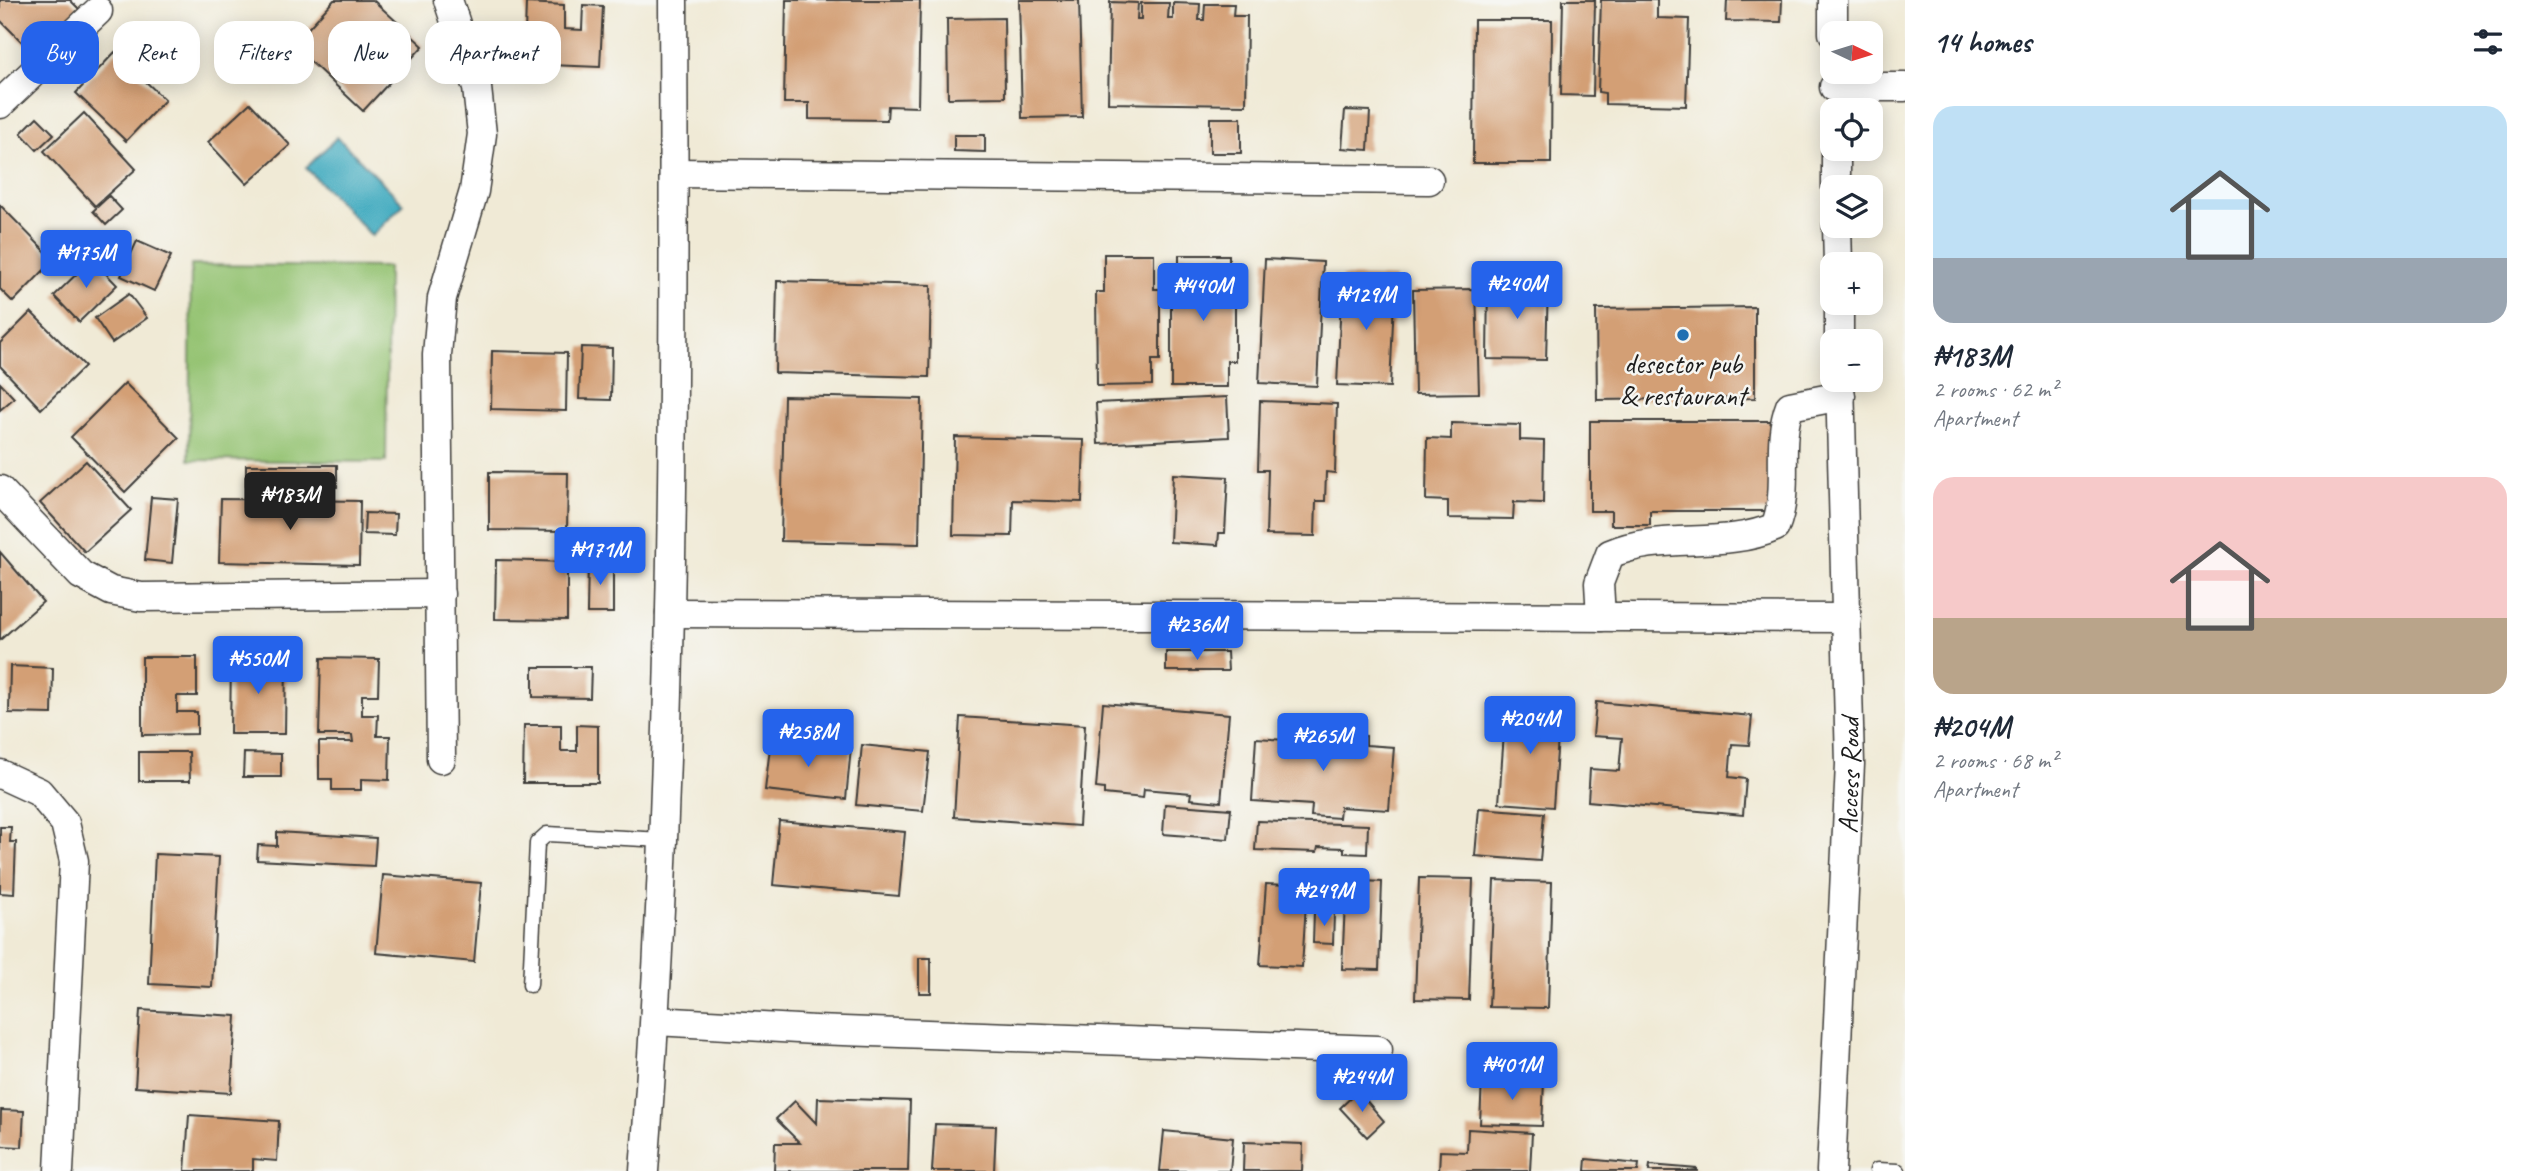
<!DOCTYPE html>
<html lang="en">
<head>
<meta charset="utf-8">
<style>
	body { margin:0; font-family:Caveat,sans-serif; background:#f6f6f7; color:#1f2937; height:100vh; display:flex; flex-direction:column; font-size:26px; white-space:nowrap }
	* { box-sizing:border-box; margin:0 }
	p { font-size:23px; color:#747a83 }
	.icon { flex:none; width:38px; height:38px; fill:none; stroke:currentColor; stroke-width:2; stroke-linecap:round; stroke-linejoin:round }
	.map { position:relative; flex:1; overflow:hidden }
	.side { display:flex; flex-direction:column; background:#fff; width:630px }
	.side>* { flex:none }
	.guide { position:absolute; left:21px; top:21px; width:665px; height:63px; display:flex; gap:14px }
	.needle { width:46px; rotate:94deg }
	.fabs { position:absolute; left:1820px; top:21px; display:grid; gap:14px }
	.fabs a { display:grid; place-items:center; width:63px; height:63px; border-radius:14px; background:#fff; box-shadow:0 4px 18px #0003; font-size:35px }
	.price { position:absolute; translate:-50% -60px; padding:0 16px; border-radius:7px; background:#2563eb; color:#fff; font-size:23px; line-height:46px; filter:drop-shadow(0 2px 4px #0008) }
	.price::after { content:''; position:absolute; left:50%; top:42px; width:21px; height:16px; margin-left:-10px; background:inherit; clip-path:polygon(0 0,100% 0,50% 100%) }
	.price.current { background:#222; color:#fff }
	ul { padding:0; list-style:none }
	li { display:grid; align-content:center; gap:14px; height:371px; padding:0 28px }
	li span { display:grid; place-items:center; height:217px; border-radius:21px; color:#555 }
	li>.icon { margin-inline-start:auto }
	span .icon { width:126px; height:126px; fill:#fffc; stroke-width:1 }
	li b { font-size:30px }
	h2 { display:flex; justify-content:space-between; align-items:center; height:84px; padding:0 28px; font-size:30px }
	.chip { padding:0 24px; border-radius:21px; background:#fff; box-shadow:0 4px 18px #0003; font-size:24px; line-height:63px }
	.chip.current { background:#2563eb; color:#fff }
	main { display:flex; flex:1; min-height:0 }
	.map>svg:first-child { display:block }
	.green { fill:#94c372; stroke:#587047; stroke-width:2 }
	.water { fill:#3faabf; stroke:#2e636e; stroke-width:2 }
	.building { fill:#d39f74 }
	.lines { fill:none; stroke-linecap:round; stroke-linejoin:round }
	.lane-casing { stroke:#3c3b38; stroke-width:17 }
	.street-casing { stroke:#3c3b38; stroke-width:31 }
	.lane { stroke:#fff; stroke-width:14 }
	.street { stroke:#fff; stroke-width:28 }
	.poi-dot { fill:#1f6fb2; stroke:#f6f6f2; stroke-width:2.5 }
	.labels { text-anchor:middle; stroke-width:5; stroke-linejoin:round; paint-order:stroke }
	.poi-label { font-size:28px; fill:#1c1c1c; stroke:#f6f6f2 }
	.street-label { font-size:28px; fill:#1c1c1c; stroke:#f6f6f2 }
</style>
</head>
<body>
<main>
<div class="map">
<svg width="1905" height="1171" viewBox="0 0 1905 1171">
	<rect width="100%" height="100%" fill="#f6f6f2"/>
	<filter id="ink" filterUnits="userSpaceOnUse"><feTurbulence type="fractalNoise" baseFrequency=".0143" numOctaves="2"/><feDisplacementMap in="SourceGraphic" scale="14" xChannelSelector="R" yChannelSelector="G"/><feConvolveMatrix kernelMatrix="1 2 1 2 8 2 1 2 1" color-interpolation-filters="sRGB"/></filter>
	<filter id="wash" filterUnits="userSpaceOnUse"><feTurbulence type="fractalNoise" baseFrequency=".00686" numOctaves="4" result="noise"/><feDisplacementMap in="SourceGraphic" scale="28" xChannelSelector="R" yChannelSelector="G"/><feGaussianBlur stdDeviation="1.57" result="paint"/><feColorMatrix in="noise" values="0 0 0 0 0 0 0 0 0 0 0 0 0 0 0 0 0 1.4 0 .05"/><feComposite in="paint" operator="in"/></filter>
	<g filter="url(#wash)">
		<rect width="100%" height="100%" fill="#f0ead6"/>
		<path class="green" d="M191,265L388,267L386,462L189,460Z"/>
		<path class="water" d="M337,137L404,204L372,236L306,168Z"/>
		<g id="blocks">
			<g class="building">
				<path d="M0,0H70L84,14L39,59L0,20Z"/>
				<path d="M334,0H373L423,46L363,111L293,45Z"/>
				<path d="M786,0H920L918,107L888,106L887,120L809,119V103H784Z"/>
				<path d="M1019,0H1079L1082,117L1022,118Z"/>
				<path d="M1563,0H1595L1593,96L1561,95Z"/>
				<path d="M1601,0H1657V18L1689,19L1686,106L1605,104V93L1598,92Z"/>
				<path d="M1727,0H1782L1781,22L1726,21Z"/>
				<path d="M1110,2L1138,3L1137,19H1141V3H1169L1168,19H1173V3L1200,4L1199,20H1204L1205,4H1234L1233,16H1247L1246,105L1108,103Z"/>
				<path d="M526,3L564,5V29L582,30L583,5L603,6L600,67L524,64Z"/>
				<path d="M1004,18L1005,97L948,98L947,19Z"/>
				<path d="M1474,20H1552L1551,163H1473Z"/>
				<path d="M115,52L165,100L126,141L76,93Z"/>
				<path d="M250,103L290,145L247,184L208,142Z"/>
				<path d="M1345,110L1370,111L1368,150L1342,148Z"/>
				<path d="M84,113L136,169L95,206L44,151Z"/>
				<path d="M37,117L54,134L37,150L21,133Z"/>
				<rect x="1210" y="118" width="31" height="35"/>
				<path d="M954,135H985V152L954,151Z"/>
				<path d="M109,196L122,210L106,225L93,211Z"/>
				<path d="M0,205L54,260L13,302L0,289Z"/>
				<path d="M137,241L171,256L154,291L121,276Z"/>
				<path d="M1104,254H1154V289H1160V360H1152V385L1097,386L1096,292H1104Z"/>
				<path d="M1179,255H1229V290H1235V361H1227V387H1171V293H1179Z"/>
				<path d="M92,259L117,285L79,322L54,296Z"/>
				<path d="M1265,259L1323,262L1317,386L1259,383Z"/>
				<path d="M1342,276L1395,278L1390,387L1337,385Z"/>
				<path d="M777,281L931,285L929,377L775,373Z"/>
				<path d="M1488,281L1548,283L1546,360L1487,359Z"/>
				<path d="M1476,289L1479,393L1415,394L1413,290Z"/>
				<path d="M129,294L147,318L112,343L95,318Z"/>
				<path d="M1755,307V398L1597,400L1596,309Z"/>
				<path d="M31,312L85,366L41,409L0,366V343Z"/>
				<path d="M581,347L612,348L611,400L579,399Z"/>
				<path d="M492,351L567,353L566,411L491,409Z"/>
				<path d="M0,383L14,398L0,410Z"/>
				<path d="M125,383L179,438L125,492L71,437Z"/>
				<path d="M784,396L922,399L919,544L781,541Z"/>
				<path d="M1227,397L1229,437L1098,444L1096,403Z"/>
				<path d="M1260,401L1337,404L1335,473L1326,472L1325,501H1316L1315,536L1266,535L1268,470H1258Z"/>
				<path d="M1590,421H1773V511H1650V525H1611V511H1590Z"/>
				<path d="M1451,423L1520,425V440L1544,441L1543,503L1514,502L1513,519L1448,518V501L1426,500L1427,438L1451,439Z"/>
				<path d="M955,437L1084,440L1082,502L1013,500L1012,536L953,535Z"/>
				<path d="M86,461L131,510L85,552L40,503Z"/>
				<rect x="246" y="465" width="91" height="22"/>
				<path d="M489,472L568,473L567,531L489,530Z"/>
				<path d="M1173,474L1228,477L1225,533H1219L1218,545L1170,542Z"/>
				<path d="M151,497L178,499L172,563L145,560Z"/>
				<path d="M221,499L360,501L359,565L219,562Z"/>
				<path d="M365,513L396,514L395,535L364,534Z"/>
				<path d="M0,552L43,602L0,640Z"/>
				<path d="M496,560L567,562V620L495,619Z"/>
				<path d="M588,560H613V613H587Z"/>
				<path d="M1166,652H1227L1228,671H1166Z"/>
				<path d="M142,657H197V696H177V712H197V734L142,735Z"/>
				<path d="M231,658L286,659L285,734H230Z"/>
				<path d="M321,658L379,659L378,695H362V715H378L377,736H390L389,780L361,779V790H332V779H319V742H353L352,735H319Z"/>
				<path d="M10,666L53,668L52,714L9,713Z"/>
				<path d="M533,667H591L590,698L533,697Z"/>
				<path d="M1596,702L1752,716L1749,745L1732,744L1729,777L1746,779L1743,815L1588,801L1590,769L1619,771L1622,738L1593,736Z"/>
				<path d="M1103,703L1229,714L1221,802L1190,799L1191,793L1144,789L1143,798L1104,794V789L1096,788Z"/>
				<path d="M1506,705L1560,709L1553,807L1499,803Z"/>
				<path d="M960,717L1085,725L1079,826L954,817Z"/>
				<path d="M524,725H561V751H577V725L598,726V783H523Z"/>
				<path d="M1287,732L1316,734L1315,741L1336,743V734L1366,736V745L1394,747L1389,810L1340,807L1339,818L1311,816L1312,805L1252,801L1256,738L1286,740Z"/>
				<path d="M771,739L851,748L846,799L765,790Z"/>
				<path d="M862,745L930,752L923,811L856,805Z"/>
				<path d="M139,752H189L190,781H139Z"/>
				<path d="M244,753L281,754V777H243Z"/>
				<path d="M1165,804L1231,809L1228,839L1163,834Z"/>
				<path d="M1479,808L1544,813L1540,861L1475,856Z"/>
				<path d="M779,821L905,832L899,896L773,885Z"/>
				<path d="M1257,821L1368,825L1367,854L1344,853V848L1318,847L1317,852L1255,850Z"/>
				<path d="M0,827H11L10,842H16L14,894L0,893Z"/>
				<path d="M277,832L376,838L374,866L257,860L258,845L277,846Z"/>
				<path d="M155,854L219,857L212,987L149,984Z"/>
				<path d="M383,875L481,883L474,962L376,953Z"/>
				<path d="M1419,878L1473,879L1469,1000L1415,999Z"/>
				<path d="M1346,880L1382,882L1379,970L1342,969Z"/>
				<path d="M1494,880L1552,882L1548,1008L1489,1007Z"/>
				<path d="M1266,884L1307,886L1302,967L1260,965Z"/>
				<path d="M1314,912L1334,913L1333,944L1313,943Z"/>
				<rect x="919" y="958" width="12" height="35"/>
				<path d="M140,1010L236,1016L231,1093L135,1087Z"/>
				<path d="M1482,1078L1544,1081L1542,1126L1480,1124Z"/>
				<path d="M1358,1091L1384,1121L1367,1137L1340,1108Z"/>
				<path d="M818,1098L910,1101L908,1171H774L775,1143H800L776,1119L795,1101L817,1124Z"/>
				<path d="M1,1110L24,1111L22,1147L0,1146Z"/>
				<path d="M189,1115L279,1121L277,1161L253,1159V1171H185Z"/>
				<path d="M935,1124L996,1126L994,1171H932Z"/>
				<path d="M1468,1129L1532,1133L1530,1171H1439L1440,1151L1467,1152Z"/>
				<path d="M1164,1131L1233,1138L1230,1171H1160Z"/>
				<path d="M1244,1142L1303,1144L1302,1171H1243Z"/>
				<path d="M1586,1159L1639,1164L1638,1171H1585Z"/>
				<path d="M1650,1165L1697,1169V1171H1649Z"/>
			</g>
		</g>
	</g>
	<g filter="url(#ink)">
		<use href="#blocks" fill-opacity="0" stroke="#3c3b38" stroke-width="2"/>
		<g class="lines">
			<g class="lane-casing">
				<g id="lane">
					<path d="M530,985L537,843L547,834L664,840"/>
					<path d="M1877,1170L1898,1171"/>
				</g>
			</g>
			<g class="street-casing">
				<g id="street">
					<path d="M1833,0V33"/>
					<path d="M1834,87H1905"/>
					<path d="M0,104L98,11"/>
					<path d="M1836,149V187"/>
					<path d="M674,173L1429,180"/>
					<path d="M1837,226L1838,264"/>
					<path d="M1839,303V341"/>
					<path d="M0,490L81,575L111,591L141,597L440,594"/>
					<path d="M670,613L1847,618"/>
					<path d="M1601,617L1599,583L1610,554C1661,531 1723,550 1775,527C1791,488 1775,444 1790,406L1841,396"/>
					<path d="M441,759L437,355L442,298L474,191L482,134L477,88L448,0"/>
					<path d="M0,774L39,792L65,823L74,861L59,1171"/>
					<path d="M655,1021L815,1030L1378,1050"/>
					<path d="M644,1171C674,782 675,390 673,0"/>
					<path id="s1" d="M1831,1171L1850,764L1840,380"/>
				</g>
			</g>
			<use href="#lane" class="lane"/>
			<use href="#street" class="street"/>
		</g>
	</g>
	<circle class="poi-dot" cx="1683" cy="335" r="7"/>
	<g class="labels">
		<g class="poi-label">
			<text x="1683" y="373">desector pub<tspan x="1683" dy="32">&amp; restaurant</tspan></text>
		</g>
		<g class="street-label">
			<text dy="10" stroke="none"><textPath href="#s1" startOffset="396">Access Road</textPath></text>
		</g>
	</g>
</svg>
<div class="fabs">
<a><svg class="needle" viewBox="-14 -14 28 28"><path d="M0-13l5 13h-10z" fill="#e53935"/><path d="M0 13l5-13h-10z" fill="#747a83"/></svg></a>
<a><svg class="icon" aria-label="locate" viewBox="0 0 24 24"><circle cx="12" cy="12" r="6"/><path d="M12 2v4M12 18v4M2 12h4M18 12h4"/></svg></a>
<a><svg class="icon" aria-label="layers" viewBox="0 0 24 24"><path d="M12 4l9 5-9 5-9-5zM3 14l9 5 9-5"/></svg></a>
<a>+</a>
<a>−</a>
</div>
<b class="price" style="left:86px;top:290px">₦175M</b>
<b class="price" style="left:1517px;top:321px">₦240M</b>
<b class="price" style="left:1203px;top:323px">₦440M</b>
<b class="price" style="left:1366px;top:332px">₦129M</b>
<b class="price current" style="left:290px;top:532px">₦183M</b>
<b class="price" style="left:600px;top:587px">₦171M</b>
<b class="price" style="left:1197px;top:662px">₦236M</b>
<b class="price" style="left:258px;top:696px">₦550M</b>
<b class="price" style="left:1530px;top:756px">₦204M</b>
<b class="price" style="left:808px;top:769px">₦258M</b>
<b class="price" style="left:1323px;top:773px">₦265M</b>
<b class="price" style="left:1324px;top:928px">₦249M</b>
<b class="price" style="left:1512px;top:1102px">₦401M</b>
<b class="price" style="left:1362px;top:1114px">₦244M</b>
<div class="guide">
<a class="chip current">Buy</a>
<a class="chip">Rent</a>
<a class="chip">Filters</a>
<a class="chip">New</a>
<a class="chip">Apartment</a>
</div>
</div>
<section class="side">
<h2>14 homes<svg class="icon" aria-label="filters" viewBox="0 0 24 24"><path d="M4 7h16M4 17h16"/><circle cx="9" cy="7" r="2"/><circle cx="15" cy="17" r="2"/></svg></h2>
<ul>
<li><span style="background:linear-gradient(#bfe0f5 70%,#9aa5b1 0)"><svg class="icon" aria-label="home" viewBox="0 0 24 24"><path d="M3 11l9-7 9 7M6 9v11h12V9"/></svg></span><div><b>₦183M</b><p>2 rooms · 62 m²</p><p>Apartment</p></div></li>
<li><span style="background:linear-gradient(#f6c9c9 65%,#b9a48a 0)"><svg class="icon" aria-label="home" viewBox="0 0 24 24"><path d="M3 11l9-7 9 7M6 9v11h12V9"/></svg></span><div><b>₦204M</b><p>2 rooms · 68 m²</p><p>Apartment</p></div></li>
</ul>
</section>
</main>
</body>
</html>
